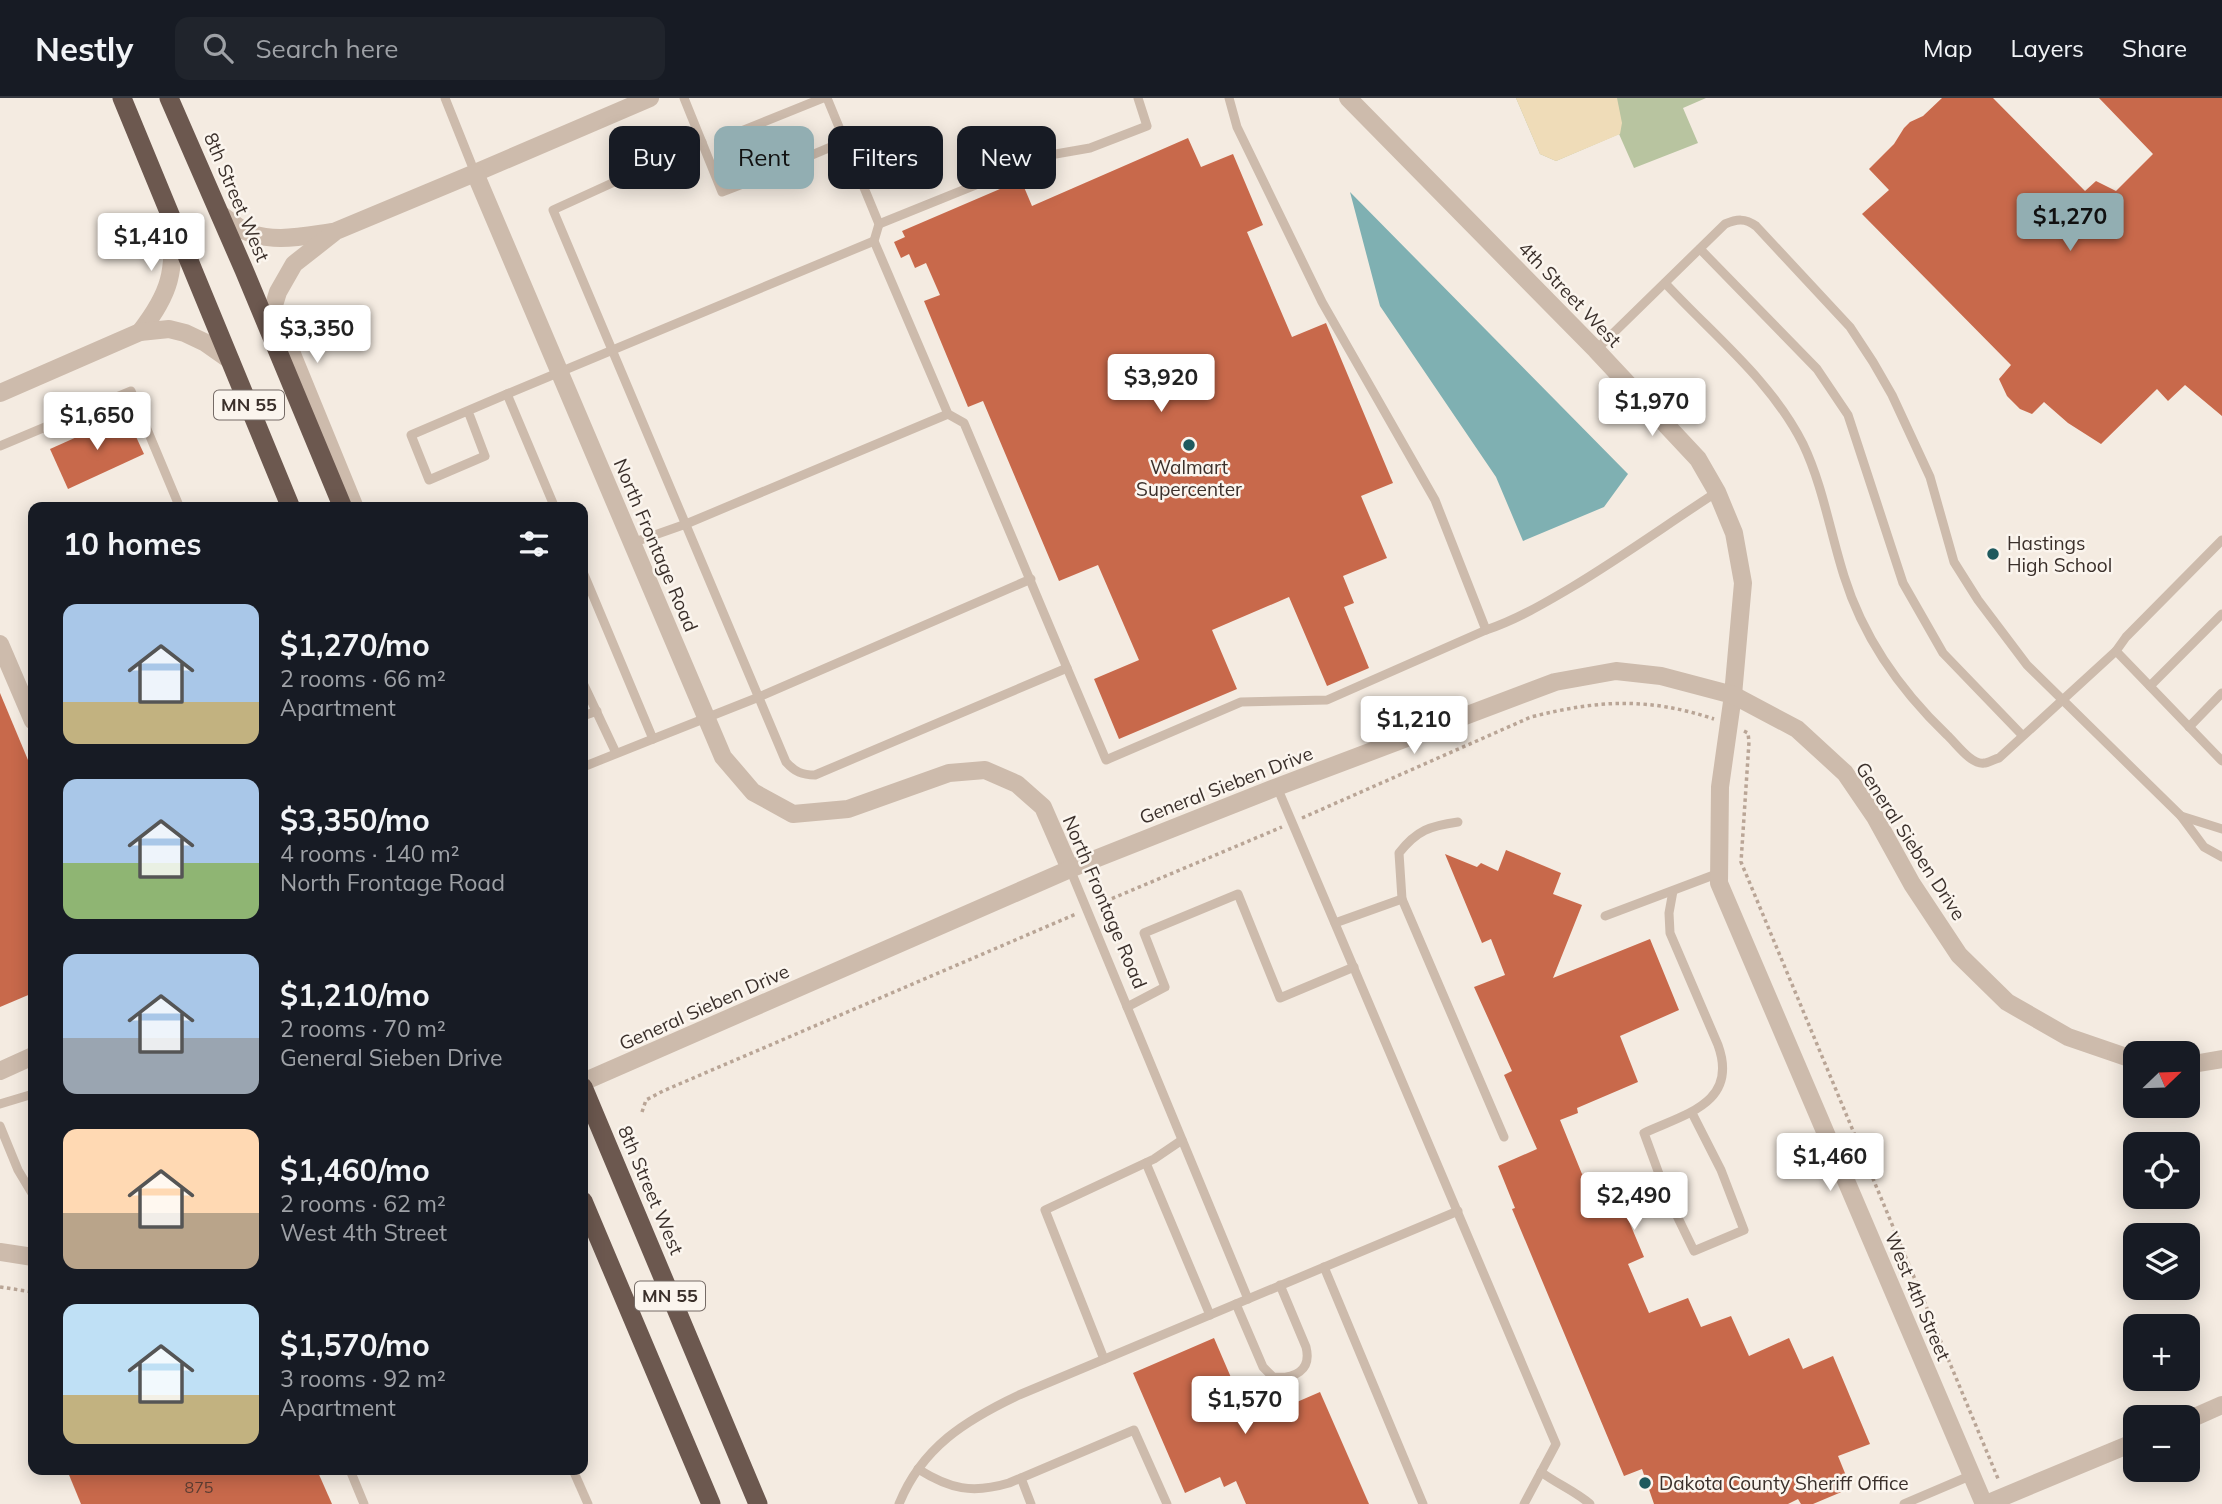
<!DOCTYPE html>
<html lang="en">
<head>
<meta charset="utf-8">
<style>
	body { margin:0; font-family:Mulish,sans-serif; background:#20242c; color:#f1f3f6; height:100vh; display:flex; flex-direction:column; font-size:26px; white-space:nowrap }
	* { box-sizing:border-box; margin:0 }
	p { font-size:23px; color:#9ea1a6 }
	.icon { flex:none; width:38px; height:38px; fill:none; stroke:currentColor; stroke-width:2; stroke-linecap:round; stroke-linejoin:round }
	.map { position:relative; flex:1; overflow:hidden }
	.details { position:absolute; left:28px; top:404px; width:560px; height:973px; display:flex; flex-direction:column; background:#171b24; border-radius:14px; box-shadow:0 4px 18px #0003 }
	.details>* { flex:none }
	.guide { position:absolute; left:609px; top:28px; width:665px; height:63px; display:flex; gap:14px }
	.needle { width:46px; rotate:67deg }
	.tools { position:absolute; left:2123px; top:943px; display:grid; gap:14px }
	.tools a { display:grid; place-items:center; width:77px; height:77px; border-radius:14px; background:#171b24; box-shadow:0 4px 18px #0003; font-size:35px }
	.price { position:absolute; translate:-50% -60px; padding:0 16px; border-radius:7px; background:#fff; color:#222; font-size:23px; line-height:46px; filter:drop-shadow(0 2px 4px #0008) }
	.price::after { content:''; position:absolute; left:50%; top:42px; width:21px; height:16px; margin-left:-10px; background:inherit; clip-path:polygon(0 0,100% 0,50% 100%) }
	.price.active { background:#92aeb2; color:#111 }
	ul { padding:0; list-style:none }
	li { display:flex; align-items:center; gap:21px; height:175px; padding:0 35px }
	li span { display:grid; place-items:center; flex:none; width:196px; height:140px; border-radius:14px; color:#555 }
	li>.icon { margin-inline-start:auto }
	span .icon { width:84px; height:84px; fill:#fffc; stroke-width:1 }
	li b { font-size:30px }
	h2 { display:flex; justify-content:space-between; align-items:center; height:84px; padding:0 35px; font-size:30px }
	.chip { padding:0 24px; border-radius:14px; background:#171b24; box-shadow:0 4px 18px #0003; font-size:24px; line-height:63px }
	.chip.active { background:#92aeb2; color:#111 }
	header { display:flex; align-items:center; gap:42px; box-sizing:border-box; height:98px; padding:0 35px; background:#171b24; border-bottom:2px solid #363941 }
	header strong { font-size:33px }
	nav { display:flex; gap:38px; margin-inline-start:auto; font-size:24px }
	.search { width:490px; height:63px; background:#20242c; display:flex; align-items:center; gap:18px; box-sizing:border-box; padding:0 24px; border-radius:14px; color:#9ea1a6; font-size:26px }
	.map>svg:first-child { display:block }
	.green { fill:#b8c4a0 }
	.sand { fill:#efdcb8 }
	.water { fill:#7fb0b2 }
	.building { fill:#c8694b }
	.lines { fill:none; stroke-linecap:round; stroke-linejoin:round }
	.path { stroke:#b9a596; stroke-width:3.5; stroke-dasharray:3.5 3.5; stroke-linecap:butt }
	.service { stroke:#cdbbac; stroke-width:9 }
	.minor { stroke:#cdbbac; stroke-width:18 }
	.tertiary { stroke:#cdbbac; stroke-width:18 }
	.trunk { stroke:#6c584f; stroke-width:19 }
	.poi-dot { fill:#1f5a5e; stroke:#fbf5ee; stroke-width:2.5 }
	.labels { text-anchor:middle; stroke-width:5; stroke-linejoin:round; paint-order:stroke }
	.number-label { font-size:16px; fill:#5e3e33 }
	.shield { fill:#fbf5ee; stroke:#756b66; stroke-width:2 }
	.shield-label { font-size:18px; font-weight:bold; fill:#3b302b }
	.street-label { font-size:19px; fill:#3b302b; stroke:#fbf5ee }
	.poi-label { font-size:19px; fill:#3b302b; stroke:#fbf5ee; text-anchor:start }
</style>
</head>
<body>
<header>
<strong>Nestly</strong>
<div class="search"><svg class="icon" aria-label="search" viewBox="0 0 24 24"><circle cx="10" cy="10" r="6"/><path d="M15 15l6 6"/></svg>Search here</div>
<nav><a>Map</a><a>Layers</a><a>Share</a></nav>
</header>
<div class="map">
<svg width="2222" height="1406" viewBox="0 0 2222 1406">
	<rect width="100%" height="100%" fill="#f4ebe1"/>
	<path class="green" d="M1516,0H1706L1683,10L1698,45L1634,70L1619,36L1556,63L1540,56Z"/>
	<path class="sand" d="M1516,0H1617L1622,25L1620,36L1556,63L1540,56Z"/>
	<path class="water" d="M1350,94L1628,376L1604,409L1523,443L1496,379L1380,208Z"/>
	<g class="building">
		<path d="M1942,0H1993L2085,93L2096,83L2116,93L2153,56L2099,0H2222V318L2185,287L2168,303L2157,291L2101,346L2068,325L2044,304L2032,316L2020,311L2007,298L1999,281L2011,267L1862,116L1889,92L1869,71L1894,46L1904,30L1910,24L1923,18Z"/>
		<path d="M1188,40L1201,69L1233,56L1263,127L1247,134L1292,239L1326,225L1393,385L1361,398L1387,460L1343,478L1354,505L1344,509L1369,570L1327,588L1289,499L1212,532L1237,591L1119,641L1094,581L1139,562L1098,467L1059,483L983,303L968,309L924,203L940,197L926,165L915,170L909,156L901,160L894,144L905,139L902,133L1021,82L1032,108Z"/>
		<path d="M126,317L144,356L68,391L50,351Z"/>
		<path d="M0,595L33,674V895L0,909Z"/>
		<path d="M1506,752L1561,775L1553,796L1582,807L1553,880L1650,841L1679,912L1620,938L1638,984L1577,1010L1578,1015L1560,1022L1582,1076L1589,1074L1598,1095L1615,1090L1644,1159L1628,1166L1649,1215L1688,1200L1701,1229L1731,1218L1749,1258L1789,1240L1803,1271L1833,1258L1870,1346L1838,1358L1851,1390L1813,1406H1801L1798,1401L1788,1406H1654L1642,1371L1624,1378L1512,1111L1515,1110L1498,1068L1537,1051L1504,977L1512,973L1474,889L1505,877L1491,841L1482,845L1445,756L1477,769L1481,765L1498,773Z"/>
		<path d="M1214,1240L1248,1319L1281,1305L1283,1310L1320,1294L1369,1406H1246L1236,1383L1224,1389L1220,1379L1185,1395L1133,1275Z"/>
		<path d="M67,1372H317L332,1406H81Z"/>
	</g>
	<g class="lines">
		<g class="path">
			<path d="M1744,633L1748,635L1749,644L1741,764L1999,1383"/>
			<path d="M1302,720L1531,619C1599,602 1647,599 1714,621"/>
			<path d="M1099,806L1282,729"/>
			<path d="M642,1014L646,1002L663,993L1076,816"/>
			<path d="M0,1189L33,1194"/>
		</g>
		<g class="service">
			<path d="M445,0L475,75"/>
			<path d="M684,0L722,94L753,82L734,36L823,0"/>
			<path d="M1229,0L1237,29L1322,204L1435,402L1486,532"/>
			<path d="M702,44L553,112L786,664C795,674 802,677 815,677L1067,570L964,325L948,316L874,143L879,126L827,0"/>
			<path d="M753,82L845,43"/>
			<path d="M879,126L1050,57L1090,50L1147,28L1138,0"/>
			<path d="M1700,151L1817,271L1848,317L1903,485L1943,555L2022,637"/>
			<path d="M1665,185C1712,236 1771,282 1803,346C1823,388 1830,434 1844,478C1863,539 1901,593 1947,637C1956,645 1971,667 1984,665C1988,665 1994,661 1999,660L2116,553L2126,539L2222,442"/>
			<path d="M1596,252L1725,126C1737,121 1745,120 1756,128L1850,229L1873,264L1892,297L1930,379L1954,464L1978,502L2027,567L2181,718L2204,749L2222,759"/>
			<path d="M468,313L485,358L429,382L411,337L507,296"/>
			<path d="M0,348L131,293L180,410"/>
			<path d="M555,410L507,296L874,143"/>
			<path d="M632,445L686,426L948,316"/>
			<path d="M583,474L653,641L759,599L1031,481"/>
			<path d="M2116,553L2222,663"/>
			<path d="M1067,570L1106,662L1241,604L1327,602L1486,532C1516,522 1545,505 1572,489C1622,459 1669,425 1717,394"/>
			<path d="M583,585L616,655"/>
			<path d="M2150,588L2222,516"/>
			<path d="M583,618L597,613"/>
			<path d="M2189,629L2222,595"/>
			<path d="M583,669L653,641"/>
			<path d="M1277,689L1556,1346L1524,1406"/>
			<path d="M2181,718L2222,731"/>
			<path d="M1070,771L1248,1201"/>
			<path d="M1673,793L1669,815L1670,835L1718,947C1739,1005 1685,1016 1644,1035L1666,1095L1694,1153L1744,1132L1721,1072L1692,1015"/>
			<path d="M1402,801L1504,1039"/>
			<path d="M1605,818L1719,775"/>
			<path d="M1335,825L1402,801L1399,755C1417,732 1430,728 1458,724"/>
			<path d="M1127,909L1165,889L1144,835L1238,796L1280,900L1354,869"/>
			<path d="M0,1006L33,996"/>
			<path d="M0,1028L18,1072L33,1097"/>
			<path d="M1146,1065L1210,1217"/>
			<path d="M1324,1169L1423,1406"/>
			<path d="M1236,1206L1263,1269L1273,1279C1294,1281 1312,1273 1306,1249L1280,1187"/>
			<path d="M1104,1261L1045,1112L1154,1061L1182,1042"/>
			<path d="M918,1371C950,1391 972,1396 1009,1385L1134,1332L1167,1406"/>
			<path d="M350,1372L364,1406"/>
			<path d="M573,1372L588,1406"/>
			<path d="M1541,1374C1557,1386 1575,1393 1590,1406"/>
			<path d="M1021,1380L1031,1406"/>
			<path d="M899,1406C922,1349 966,1322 1019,1297L1458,1113"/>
			<path d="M1904,1406L1972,1377"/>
		</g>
		<g class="minor">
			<path d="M475,75L650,0"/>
			<path d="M219,115C227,121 235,127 243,132C270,146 304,138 333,134"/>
			<path d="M140,234C172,193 174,174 172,124"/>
			<path d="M0,295L140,234L169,231L185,235L204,244L231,263"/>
			<path d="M355,410L276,217L274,207L278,194L294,166L336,133L475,75L723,659L753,694L793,716L848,711L949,675L985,672L1017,686L1043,709L1070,771"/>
			<path d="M0,546L33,623"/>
			<path d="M0,973L33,958"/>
			<path d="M2188,1322L2222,1307"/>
			<path d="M1986,1406L2135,1344"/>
		</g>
		<g class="tertiary">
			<path d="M1348,0L1596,252L1698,361L1717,394L1734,435L1743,485L1733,597L1720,689L1719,785L1984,1406"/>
			<path d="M2188,965H2199L2222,961"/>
			<path d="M583,984L1070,771L1277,689L1555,584L1616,573L1661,578L1733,597L1797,631L1845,675L1875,719L1912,786L1959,857L2007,904L2068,939L2135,962"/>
			<path d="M0,1154L33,1159"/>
		</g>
		<g class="trunk">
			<path d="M122,0L291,410"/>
			<path d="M169,0L244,172L343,410"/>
			<path d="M583,989L758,1406"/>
			<path d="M583,1103L711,1406"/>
		</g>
	</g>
	<g class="poi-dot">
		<circle cx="1189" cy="347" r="7"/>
		<circle cx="1993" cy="456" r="7"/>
		<circle cx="1645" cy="1385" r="7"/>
	</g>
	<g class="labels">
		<g class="number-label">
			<text x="199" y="1395">875</text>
		</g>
		<g class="shield">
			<rect x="214" y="292.5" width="70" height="29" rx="5"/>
			<rect x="635" y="1183.5" width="70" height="29" rx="5"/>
		</g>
		<g class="shield-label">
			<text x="249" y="313">MN 55</text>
			<text x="670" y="1204">MN 55</text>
		</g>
		<g class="street-label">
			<text transform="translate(237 99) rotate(67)" y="7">8th Street West</text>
			<text transform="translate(1570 196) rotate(46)" y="7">4th Street West</text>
			<text transform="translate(656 447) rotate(67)" y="7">North Frontage Road</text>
			<text transform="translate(1226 687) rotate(-21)" y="7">General Sieben Drive</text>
			<text transform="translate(1911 743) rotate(57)" y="7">General Sieben Drive</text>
			<text transform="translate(1105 804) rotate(67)" y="7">North Frontage Road</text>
			<text transform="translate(704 909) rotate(-24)" y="7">General Sieben Drive</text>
			<text transform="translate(651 1092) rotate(67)" y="7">8th Street West</text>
			<text transform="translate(1918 1198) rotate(67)" y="7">West 4th Street</text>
		</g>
		<g class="poi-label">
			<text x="1189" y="376" text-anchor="middle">Walmart<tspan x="1189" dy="22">Supercenter</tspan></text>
			<text x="2007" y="452">Hastings<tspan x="2007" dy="22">High School</tspan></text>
			<text x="1659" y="1392">Dakota County Sheriff Office</text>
		</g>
	</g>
</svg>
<div class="tools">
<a><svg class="needle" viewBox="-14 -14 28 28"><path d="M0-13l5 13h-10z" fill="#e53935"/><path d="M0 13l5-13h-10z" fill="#9ea1a6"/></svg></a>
<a><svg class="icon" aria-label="locate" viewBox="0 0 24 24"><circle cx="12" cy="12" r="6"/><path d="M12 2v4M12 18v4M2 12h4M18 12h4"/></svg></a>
<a><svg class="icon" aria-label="layers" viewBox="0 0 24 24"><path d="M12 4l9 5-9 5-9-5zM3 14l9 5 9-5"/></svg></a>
<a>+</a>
<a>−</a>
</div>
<b class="price active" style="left:2070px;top:155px">$1,270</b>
<b class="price" style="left:151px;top:175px">$1,410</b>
<b class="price" style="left:317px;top:267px">$3,350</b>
<b class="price" style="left:1161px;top:316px">$3,920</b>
<b class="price" style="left:1652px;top:340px">$1,970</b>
<b class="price" style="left:97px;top:354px">$1,650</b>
<b class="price" style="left:1414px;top:658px">$1,210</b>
<b class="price" style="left:1830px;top:1095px">$1,460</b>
<b class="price" style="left:1634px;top:1134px">$2,490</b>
<b class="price" style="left:1245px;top:1338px">$1,570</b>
<div class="guide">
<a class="chip">Buy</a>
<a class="chip active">Rent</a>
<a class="chip">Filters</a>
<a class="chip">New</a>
</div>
<section class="details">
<h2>10 homes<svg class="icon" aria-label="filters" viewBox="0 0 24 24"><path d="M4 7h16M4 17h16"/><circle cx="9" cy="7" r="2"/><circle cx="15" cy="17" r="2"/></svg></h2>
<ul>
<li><span style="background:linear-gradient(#a9c7e8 70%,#c2b280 0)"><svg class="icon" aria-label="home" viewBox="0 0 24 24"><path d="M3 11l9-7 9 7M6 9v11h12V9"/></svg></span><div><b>$1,270/mo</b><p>2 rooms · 66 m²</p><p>Apartment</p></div></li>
<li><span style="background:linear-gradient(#a9c7e8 60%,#8fb573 0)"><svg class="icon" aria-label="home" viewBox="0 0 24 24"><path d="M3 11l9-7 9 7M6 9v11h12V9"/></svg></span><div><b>$3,350/mo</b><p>4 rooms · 140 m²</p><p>North Frontage Road</p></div></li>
<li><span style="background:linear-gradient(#a9c7e8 60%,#9aa5b1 0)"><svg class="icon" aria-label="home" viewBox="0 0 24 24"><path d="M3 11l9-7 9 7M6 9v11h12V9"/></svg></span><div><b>$1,210/mo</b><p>2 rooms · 70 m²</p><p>General Sieben Drive</p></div></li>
<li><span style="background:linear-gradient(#ffd9b3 60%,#b9a48a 0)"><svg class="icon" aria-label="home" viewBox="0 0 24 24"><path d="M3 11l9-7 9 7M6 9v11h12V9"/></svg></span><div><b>$1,460/mo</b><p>2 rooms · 62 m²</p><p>West 4th Street</p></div></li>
<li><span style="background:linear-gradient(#bfe0f5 65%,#c2b280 0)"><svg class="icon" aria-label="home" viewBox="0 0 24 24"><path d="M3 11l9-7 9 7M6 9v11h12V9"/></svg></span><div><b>$1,570/mo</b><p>3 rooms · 92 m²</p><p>Apartment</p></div></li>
</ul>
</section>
</div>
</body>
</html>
